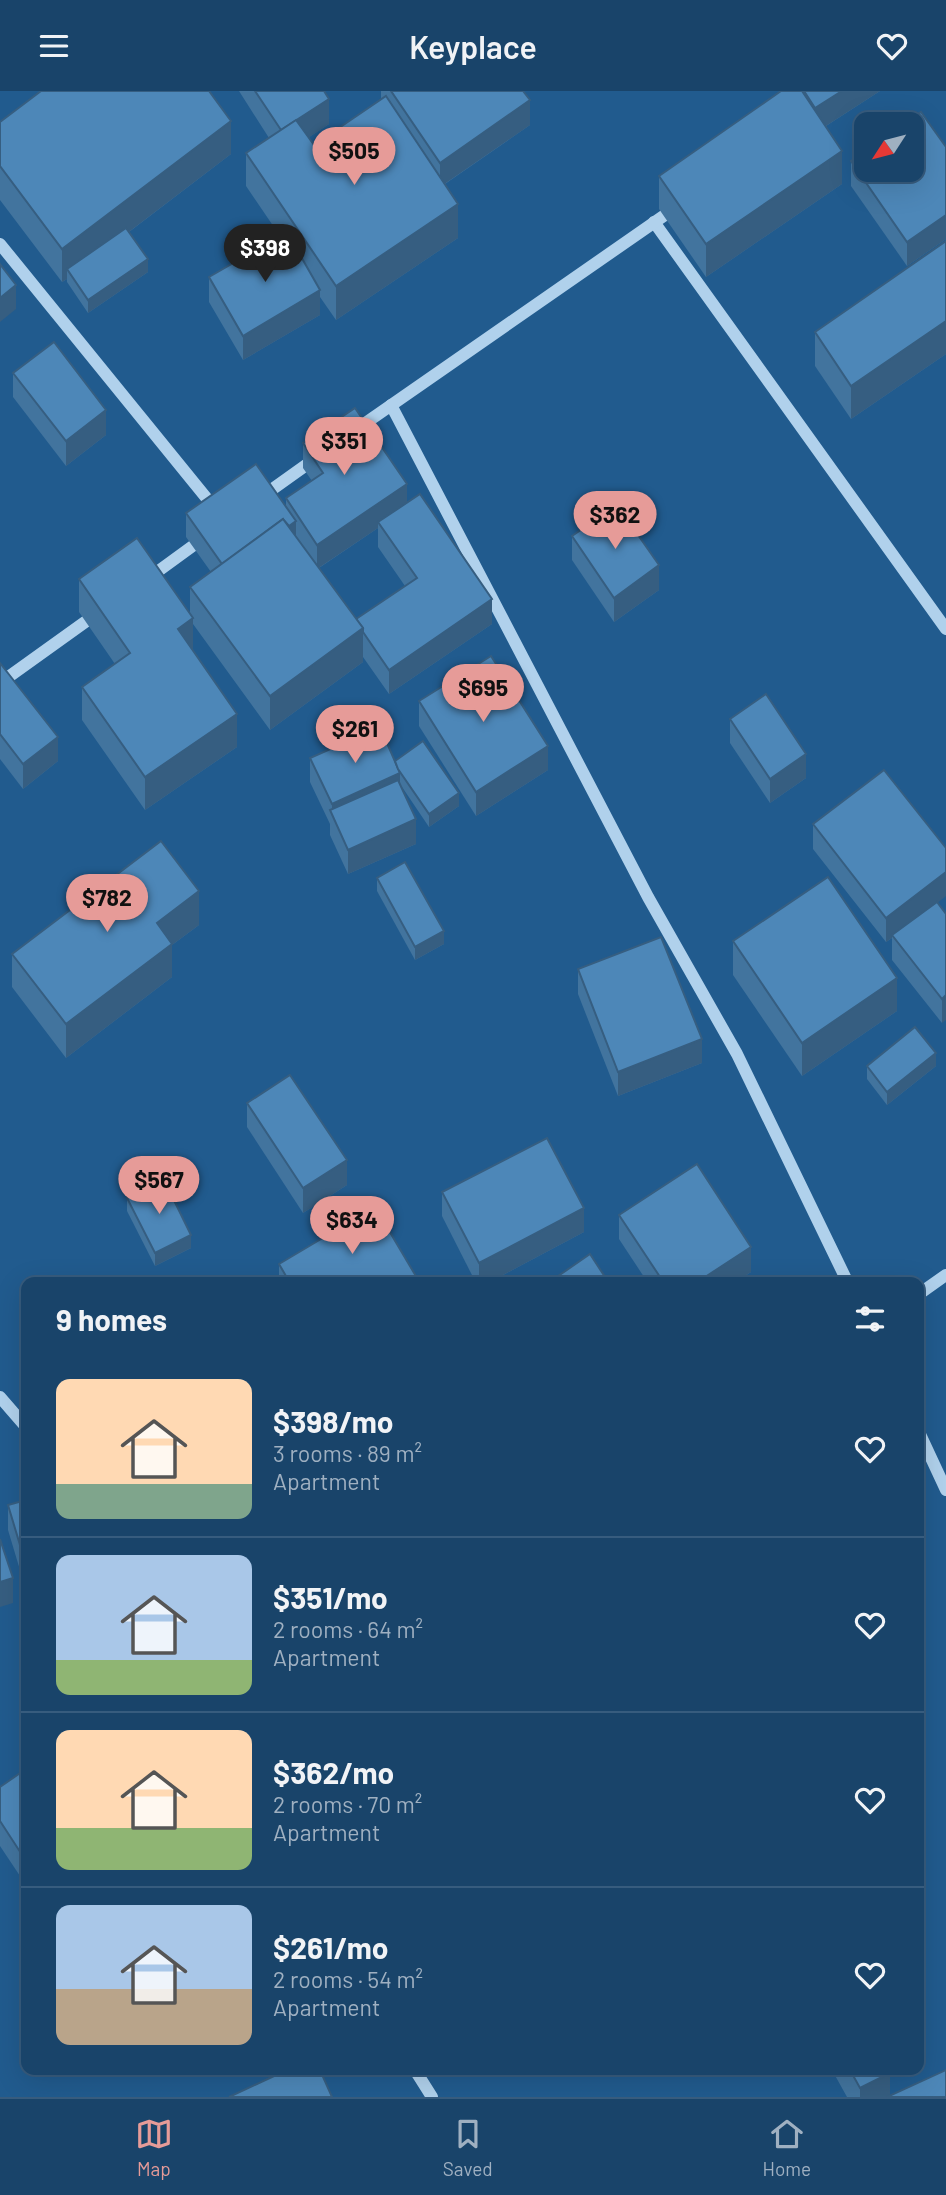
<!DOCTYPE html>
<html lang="en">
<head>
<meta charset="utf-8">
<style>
	body { margin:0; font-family:Barlow,sans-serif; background:#224b70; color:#f1f3f6; height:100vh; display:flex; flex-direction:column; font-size:26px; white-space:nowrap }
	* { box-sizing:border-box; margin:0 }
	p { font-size:23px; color:#9fb0c1 }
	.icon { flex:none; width:38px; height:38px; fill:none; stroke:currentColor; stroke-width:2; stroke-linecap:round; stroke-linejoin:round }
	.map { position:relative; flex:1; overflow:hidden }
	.panel { position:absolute; left:21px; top:1186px; width:903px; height:798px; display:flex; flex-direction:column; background:#19446a; border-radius:14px; box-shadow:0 7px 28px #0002,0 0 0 2px #375c7e }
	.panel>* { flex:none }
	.needle { width:46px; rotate:234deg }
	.controls { position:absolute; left:854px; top:21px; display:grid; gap:14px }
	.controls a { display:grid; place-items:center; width:70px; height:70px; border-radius:14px; background:#19446a; box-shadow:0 7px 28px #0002,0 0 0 2px #375c7e; font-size:35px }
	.price { position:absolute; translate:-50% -60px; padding:0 16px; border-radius:24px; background:#e69b98; color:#111; font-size:23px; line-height:46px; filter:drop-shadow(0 2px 4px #0008) }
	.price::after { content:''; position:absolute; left:50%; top:42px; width:21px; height:16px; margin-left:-10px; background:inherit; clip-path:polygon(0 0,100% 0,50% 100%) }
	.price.on { background:#222; color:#fff }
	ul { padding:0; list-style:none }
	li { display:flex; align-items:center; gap:21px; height:175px; padding:0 35px }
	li+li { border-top:2px solid #375c7e }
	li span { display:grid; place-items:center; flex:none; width:196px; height:140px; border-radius:14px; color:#555 }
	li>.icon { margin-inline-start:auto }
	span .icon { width:84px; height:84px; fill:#fffc; stroke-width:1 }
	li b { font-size:30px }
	h2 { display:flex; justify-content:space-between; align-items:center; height:84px; padding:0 35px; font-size:30px }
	header { display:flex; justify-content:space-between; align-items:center; height:91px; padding:0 35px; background:#19446a; font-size:32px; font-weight:600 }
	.dock { display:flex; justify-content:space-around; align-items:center; height:98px; border-top:2px solid #375c7e; background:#19446a; font-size:19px; color:#9fb0c1 }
	.dock a { display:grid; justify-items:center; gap:4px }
	.dock .on { color:#e69b98 }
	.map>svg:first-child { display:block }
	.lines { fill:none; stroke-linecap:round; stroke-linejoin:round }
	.minor { stroke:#b0d1ec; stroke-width:12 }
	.wall { fill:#42749e; fill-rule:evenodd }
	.shaded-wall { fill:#365e81 }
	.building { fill:#4d87b8; stroke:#365e81; stroke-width:2 }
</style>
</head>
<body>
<header><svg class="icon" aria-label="menu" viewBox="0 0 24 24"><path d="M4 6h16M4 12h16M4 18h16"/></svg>Keyplace<svg class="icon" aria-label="heart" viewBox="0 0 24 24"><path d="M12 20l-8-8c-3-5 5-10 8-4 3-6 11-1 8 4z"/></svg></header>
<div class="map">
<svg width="946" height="2006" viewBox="0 0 946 2006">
	<rect width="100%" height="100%" fill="#215b8e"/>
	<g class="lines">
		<g class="minor">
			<path d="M654,131L946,538"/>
			<path d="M0,153L217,420"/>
			<path d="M391,314L648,806L737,963L848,1192"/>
			<path d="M354,340L675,117"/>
			<path d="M260,407L316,367"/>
			<path d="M146,489L205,446"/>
			<path d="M0,592L99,521"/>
			<path d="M919,1203L946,1184"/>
			<path d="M0,1306L26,1336"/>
			<path d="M919,1341L946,1399"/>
			<path d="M415,1979L432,2006"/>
		</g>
	</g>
	<g class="wall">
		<path d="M239,0H324L329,33L309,46L314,54L381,9V0H523L530,34L445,93L458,147L336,229L320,206V224L243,269L209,211V186L280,145L246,95V62L269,47Z"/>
		<path d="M781,0H880L826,35L842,93L706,186L659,118V85Z"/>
		<path d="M0,31L231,63L129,141L148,181L88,222L67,191V188L62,191L0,109Z"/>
		<path d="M946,56V148L907,175L851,95V70Z"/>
		<path d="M946,150V263L851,328L815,275V241Z"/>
		<path d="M13,282L106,344L66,375L13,306Z"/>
		<path d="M303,352L407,412L492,533L389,603L363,566V571L270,639L193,533V560L237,656L145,719L82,629V596L115,573L79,521V488L190,522V496L211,481L186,446V422L286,414V407L312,390L303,377ZM378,437V456L405,495L356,528L319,477Z"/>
		<path d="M572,445L659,499L614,531L572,469Z"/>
		<path d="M0,572L58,670L23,698L0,668Z"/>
		<path d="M419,610L548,679L476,725L419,635Z"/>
		<path d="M730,628L806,687L770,712L730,652Z"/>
		<path d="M310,667L395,670L459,715L429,736L402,696L416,753L348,783L330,744V733L310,691Z"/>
		<path d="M813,733L938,812L946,823L942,932L892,869V847L886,851L813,758Z"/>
		<path d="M377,787L444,853L415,869L377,800Z"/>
		<path d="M199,834L172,854V886L66,967L12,896V863Z"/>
		<path d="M733,850L897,920L802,985L733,884Z"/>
		<path d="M578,878L702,972L618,1005L578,903Z"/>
		<path d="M867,975H936L887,1014L867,988Z"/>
		<path d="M247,1012L347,1094L303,1122L247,1036Z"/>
		<path d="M442,1101L584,1141L488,1192H476L442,1125Z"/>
		<path d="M127,1107L191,1157L155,1175L127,1120Z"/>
		<path d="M619,1124L751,1181L734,1192H648L619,1148Z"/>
		<path d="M279,1173L420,1192H279Z"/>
		<path d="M26,1409V1499L8,1439V1414Z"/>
		<path d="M26,1678V1794L0,1755V1696Z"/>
		<path d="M832,1979H889L890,2005L946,2006H847Z"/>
	</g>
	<g class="shaded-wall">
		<path d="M842,0H880L815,42V17Z"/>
		<path d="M329,8V33L281,65V40Z"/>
		<path d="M530,9V34L440,96V72Z"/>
		<path d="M231,30V63L71,185L67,178V188L62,191V158Z"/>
		<path d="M842,60V93L706,186V153Z"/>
		<path d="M458,113V147L336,229V195Z"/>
		<path d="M946,124V148L907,175V151Z"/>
		<path d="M148,168V181L88,222V209Z"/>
		<path d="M16,194V218L0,231V207Z"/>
		<path d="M320,199V224L243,269V245Z"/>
		<path d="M946,230V263L851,328V295Z"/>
		<path d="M106,319V344L66,375V350Z"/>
		<path d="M407,393V418L378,431V437L317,478V454Z"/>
		<path d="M296,430V454L226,478Z"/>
		<path d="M659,474V499L614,531V507Z"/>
		<path d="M492,508V533L389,603V579Z"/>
		<path d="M193,527V560L178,538Z"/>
		<path d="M363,537V571L270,639V605Z"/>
		<path d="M237,623V656L145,719V686Z"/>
		<path d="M58,646V670L23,698V673Z"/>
		<path d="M548,655V679L476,725V701Z"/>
		<path d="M806,663V687L770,712V688Z"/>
		<path d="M400,682V707L332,723V713Z"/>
		<path d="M459,702V715L429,736V723Z"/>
		<path d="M416,728V753L348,783V759Z"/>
		<path d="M946,781V805L894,846L892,844V847L886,851V827Z"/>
		<path d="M199,800V834L172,854V886L66,967V933L157,832Z"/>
		<path d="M444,840V853L415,869V856Z"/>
		<path d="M897,887V920L802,985V952Z"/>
		<path d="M946,904V929L942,932V908Z"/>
		<path d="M702,948V972L618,1005V981Z"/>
		<path d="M936,962V975L887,1014V1001Z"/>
		<path d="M347,1069V1094L303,1122V1097Z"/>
		<path d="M584,1117V1141L488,1192H479V1172Z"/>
		<path d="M191,1144V1157L155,1175V1162Z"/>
		<path d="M751,1156V1181L734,1192H696Z"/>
		<path d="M13,1487V1512L0,1516V1491Z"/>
		<path d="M890,1982V2006H860V1997Z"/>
	</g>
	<g class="building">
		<path d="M41,0H209L231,30L62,158L0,75V31Z"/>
		<path d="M255,0H324L329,8L281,39Z"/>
		<path d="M391,0H523L530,9L440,72Z"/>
		<path d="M781,0H802L842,60L706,153L659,85Z"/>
		<path d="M804,0H842L815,17Z"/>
		<path d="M386,5L458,113L336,195L246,62L296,29L314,54Z"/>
		<path d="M921,21L946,56V124L907,151L851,70L866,60V79H912V33H904Z"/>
		<path d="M126,137L148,168L88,209L67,178Z"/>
		<path d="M287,141L320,199L243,245L209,186Z"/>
		<path d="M946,150V230L851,295L815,241Z"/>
		<path d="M0,173L16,194L0,207Z"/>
		<path d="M54,251L106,319L66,350L13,282Z"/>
		<path d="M355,317L407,393L317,454L286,407L323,382L303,352Z"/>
		<path d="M256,373L296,430L289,435L283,428L222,473L186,422Z"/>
		<path d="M420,403L492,508L389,579L363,541V537L356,528L417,487L378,431Z"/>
		<path d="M617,414L659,474L614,507L572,445Z"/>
		<path d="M283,428L363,537L270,605L190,496Z"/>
		<path d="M137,447L193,527L178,538L237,623L145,686L82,596L130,562L79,488Z"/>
		<path d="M491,565L548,655L476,701L419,610Z"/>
		<path d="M0,572L58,646L23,673L0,643Z"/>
		<path d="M766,603L806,663L770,688L730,628Z"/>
		<path d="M380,636L400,682L332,713L310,667Z"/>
		<path d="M423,650L459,702L429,723L398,678L395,670Z"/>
		<path d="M884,679L946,757V781L886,827L813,733Z"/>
		<path d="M398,689L416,728L348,759L330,719Z"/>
		<path d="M161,750L199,800L157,832L172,853L66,933L12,863Z"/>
		<path d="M405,771L444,840L415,856L377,787Z"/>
		<path d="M828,786L897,887L802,952L733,850Z"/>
		<path d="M937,811L946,823V904L942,908L892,844Z"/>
		<path d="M661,846L702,948L618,981L578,878Z"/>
		<path d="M915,936L936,962L887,1001L867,975Z"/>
		<path d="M290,984L347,1069L303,1097L247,1012Z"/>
		<path d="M547,1047L584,1117L479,1172L442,1101Z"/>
		<path d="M697,1073L751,1156L696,1192H664L619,1124Z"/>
		<path d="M164,1089L191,1144L155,1162L127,1107Z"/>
		<path d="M375,1116L420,1192H290L279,1173Z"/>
		<path d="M590,1163L609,1192H548Z"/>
		<path d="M26,1409V1474L8,1414Z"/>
		<path d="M0,1448L13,1487L0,1491Z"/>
		<path d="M26,1678V1770L0,1730V1696Z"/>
		<path d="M287,1979H320L332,2006H229Z"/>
		<path d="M850,1979H889L890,1982L860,1997Z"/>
		<path d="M946,1979V2006H887Z"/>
	</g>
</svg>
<div class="controls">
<a><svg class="needle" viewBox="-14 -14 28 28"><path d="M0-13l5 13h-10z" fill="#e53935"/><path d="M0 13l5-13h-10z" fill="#9fb0c1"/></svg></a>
</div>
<b class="price" style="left:354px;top:96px">$505</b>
<b class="price on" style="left:265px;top:193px">$398</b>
<b class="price" style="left:344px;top:386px">$351</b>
<b class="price" style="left:615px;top:460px">$362</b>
<b class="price" style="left:483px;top:633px">$695</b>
<b class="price" style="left:355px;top:674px">$261</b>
<b class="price" style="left:107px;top:843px">$782</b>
<b class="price" style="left:159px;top:1125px">$567</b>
<b class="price" style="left:352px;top:1165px">$634</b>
<section class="panel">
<h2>9 homes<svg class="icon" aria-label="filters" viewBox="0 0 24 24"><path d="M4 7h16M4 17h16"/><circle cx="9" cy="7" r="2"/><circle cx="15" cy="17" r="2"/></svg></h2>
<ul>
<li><span style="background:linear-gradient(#ffd9b3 75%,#7fa58c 0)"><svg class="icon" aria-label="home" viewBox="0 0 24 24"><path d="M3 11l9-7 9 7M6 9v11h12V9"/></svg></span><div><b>$398/mo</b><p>3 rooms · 89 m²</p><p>Apartment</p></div><svg class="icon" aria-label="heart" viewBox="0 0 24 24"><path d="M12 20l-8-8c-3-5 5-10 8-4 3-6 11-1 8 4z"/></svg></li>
<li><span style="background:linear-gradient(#a9c7e8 75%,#8fb573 0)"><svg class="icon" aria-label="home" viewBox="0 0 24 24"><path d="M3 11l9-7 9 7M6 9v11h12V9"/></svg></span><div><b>$351/mo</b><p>2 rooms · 64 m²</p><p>Apartment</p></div><svg class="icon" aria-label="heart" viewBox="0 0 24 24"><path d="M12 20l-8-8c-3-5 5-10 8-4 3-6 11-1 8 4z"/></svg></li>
<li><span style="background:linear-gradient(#ffd9b3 70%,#8fb573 0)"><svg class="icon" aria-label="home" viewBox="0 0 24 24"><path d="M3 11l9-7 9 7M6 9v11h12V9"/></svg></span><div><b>$362/mo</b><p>2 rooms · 70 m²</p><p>Apartment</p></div><svg class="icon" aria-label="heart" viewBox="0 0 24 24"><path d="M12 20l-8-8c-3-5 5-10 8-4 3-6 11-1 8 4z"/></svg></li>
<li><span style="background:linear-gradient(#a9c7e8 60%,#b9a48a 0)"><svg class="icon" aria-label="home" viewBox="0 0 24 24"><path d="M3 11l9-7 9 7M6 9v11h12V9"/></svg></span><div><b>$261/mo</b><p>2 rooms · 54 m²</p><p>Apartment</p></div><svg class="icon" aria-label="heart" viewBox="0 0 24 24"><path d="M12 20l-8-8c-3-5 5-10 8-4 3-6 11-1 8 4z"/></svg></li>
</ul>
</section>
</div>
<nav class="dock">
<a class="on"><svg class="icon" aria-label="map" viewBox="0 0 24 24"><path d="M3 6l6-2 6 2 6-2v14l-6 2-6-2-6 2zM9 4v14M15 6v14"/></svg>Map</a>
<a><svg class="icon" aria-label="saved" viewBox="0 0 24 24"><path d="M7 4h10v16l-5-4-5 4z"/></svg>Saved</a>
<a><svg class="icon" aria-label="home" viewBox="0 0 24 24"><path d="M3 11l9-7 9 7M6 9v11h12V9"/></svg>Home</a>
</nav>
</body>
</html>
